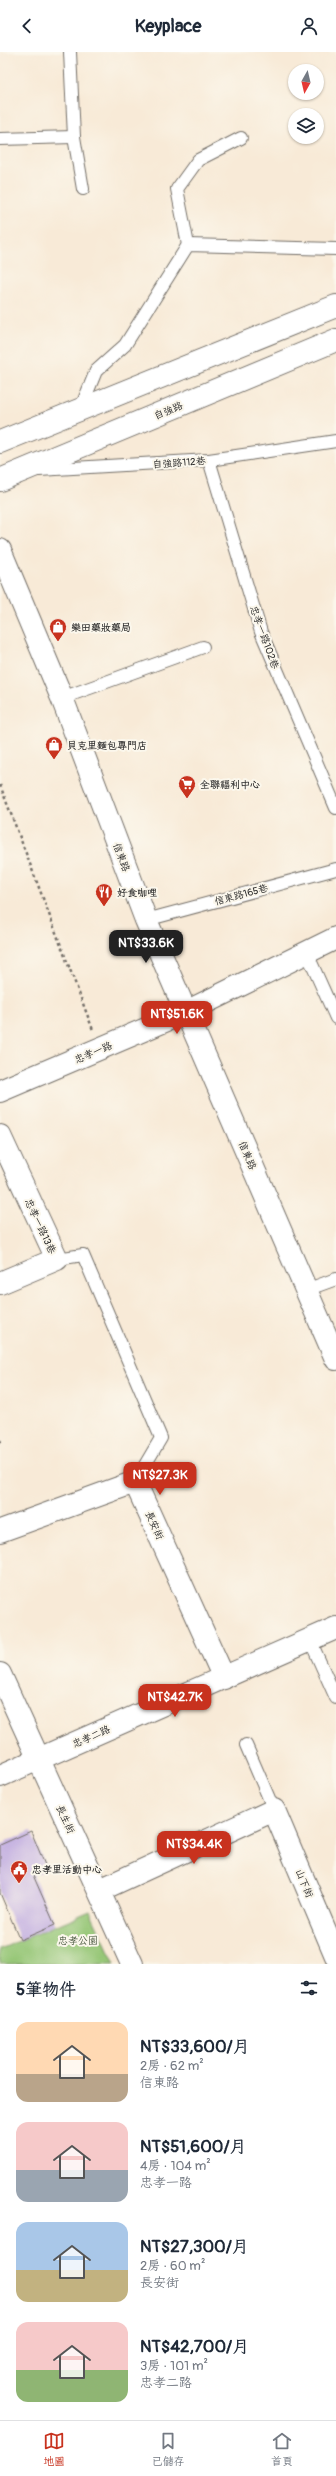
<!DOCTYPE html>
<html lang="zh-TW">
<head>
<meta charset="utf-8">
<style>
	body { margin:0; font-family:Pangolin,"LXGW WenKai TC",sans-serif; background:#f2f2f3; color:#1f2937; height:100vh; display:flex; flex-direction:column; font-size:15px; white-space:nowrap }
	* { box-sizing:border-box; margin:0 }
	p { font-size:13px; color:#747a83 }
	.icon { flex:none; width:22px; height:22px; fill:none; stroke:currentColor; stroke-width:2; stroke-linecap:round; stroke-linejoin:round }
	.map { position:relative; height:1912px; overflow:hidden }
	.details { display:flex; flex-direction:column; background:#fff; flex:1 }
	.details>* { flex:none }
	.needle { width:26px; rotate:188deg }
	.tools { position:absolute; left:288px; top:12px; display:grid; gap:8px }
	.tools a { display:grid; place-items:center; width:36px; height:36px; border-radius:50%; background:#fff; box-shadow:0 1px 3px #0004; font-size:20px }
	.price { position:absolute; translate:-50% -34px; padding:0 9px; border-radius:8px; background:#c8321e; color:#fff; font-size:13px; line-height:26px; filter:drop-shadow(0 1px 2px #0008) }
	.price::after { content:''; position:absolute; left:50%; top:24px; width:12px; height:9px; margin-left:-6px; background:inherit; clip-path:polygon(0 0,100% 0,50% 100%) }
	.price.current { background:#222; color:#fff }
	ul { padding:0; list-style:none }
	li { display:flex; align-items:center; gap:12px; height:100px; padding:0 16px }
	li span { display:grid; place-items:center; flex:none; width:112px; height:80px; border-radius:12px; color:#555 }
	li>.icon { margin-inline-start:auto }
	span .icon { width:48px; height:48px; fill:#fffc; stroke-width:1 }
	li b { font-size:17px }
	h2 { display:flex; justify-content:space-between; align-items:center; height:48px; padding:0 16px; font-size:17px }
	header { display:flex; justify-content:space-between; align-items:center; height:52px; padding:0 16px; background:#fff; font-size:18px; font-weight:700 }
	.tabs { display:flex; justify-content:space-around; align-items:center; height:56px; border-top:1px solid #e0e1e3; background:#fff; font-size:11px; color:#747a83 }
	.tabs a { display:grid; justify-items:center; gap:2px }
	.tabs .current { color:#c8321e }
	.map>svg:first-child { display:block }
	.park { fill:#95c676; stroke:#607850 }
	.building { fill:#c0abe0 }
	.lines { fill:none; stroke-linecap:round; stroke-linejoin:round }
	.lane-casing { stroke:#736e67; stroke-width:14 }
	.street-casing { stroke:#736e67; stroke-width:24 }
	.primary-casing { stroke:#736e67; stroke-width:24 }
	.path { stroke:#736e67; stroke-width:2.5; stroke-dasharray:3 3; stroke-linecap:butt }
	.lane { stroke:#fff; stroke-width:12 }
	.street { stroke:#fff; stroke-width:22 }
	.primary { stroke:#fff; stroke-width:22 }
	.labels { text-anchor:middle; stroke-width:4; stroke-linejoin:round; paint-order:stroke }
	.street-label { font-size:10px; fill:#2b2b2b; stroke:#fbf7ec }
	.poi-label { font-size:10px; font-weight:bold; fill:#2b2b2b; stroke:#fbf7ec; text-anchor:start }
	.park-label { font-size:10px; fill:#4b5a42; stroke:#fbf7ec }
</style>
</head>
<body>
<header><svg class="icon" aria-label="back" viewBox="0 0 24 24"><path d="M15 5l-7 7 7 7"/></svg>Keyplace<svg class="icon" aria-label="person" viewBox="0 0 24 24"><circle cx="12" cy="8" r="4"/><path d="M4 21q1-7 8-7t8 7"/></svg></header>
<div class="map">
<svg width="336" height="1912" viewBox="0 0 336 1912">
	<rect width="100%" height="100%" fill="#fbf7ec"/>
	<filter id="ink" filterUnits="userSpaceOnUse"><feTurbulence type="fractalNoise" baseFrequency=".025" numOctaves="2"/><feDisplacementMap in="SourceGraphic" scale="8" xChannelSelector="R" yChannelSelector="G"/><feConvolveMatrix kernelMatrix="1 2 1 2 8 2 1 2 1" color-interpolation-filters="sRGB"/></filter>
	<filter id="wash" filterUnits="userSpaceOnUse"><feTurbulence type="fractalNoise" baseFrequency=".012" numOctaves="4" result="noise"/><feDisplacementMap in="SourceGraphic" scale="16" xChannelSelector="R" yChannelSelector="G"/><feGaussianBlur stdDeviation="0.9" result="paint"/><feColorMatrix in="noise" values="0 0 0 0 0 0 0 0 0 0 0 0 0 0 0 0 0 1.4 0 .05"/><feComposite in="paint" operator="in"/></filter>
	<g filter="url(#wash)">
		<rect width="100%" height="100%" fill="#f8ead7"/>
		<path class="park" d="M90,1859L115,1912H0V1897Z"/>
		<g id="blocks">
			<path class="building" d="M31,1779L47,1818L33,1823L55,1873L20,1888L0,1841V1793Z"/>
		</g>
	</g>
	<g filter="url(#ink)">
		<use href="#blocks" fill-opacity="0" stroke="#736e67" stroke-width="1"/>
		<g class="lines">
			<g class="lane-casing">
				<g id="lane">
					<path d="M70,0L74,85L83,137"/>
					<path d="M0,87L74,85"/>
					<path d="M188,193L177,137L198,108L241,86"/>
					<path d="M80,358L96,319L125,293L188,193L336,197"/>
					<path d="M209,408L261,580L336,756"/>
					<path d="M39,418L209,408L336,389"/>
					<path d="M62,646L203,595"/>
					<path d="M146,868L336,817"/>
					<path d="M306,899L336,966"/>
					<path d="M57,1207L83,1203L161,1386L135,1430"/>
					<path d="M306,1238L336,1227"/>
					<path d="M310,1588L336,1646"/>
					<path d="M246,1693L274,1758"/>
				</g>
			</g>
			<g class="street-casing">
				<g id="street">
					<path d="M0,498L62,646L146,868L336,1307"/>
					<path d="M0,1039L186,960L336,886"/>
					<path d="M0,1084L57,1207L0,1231"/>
					<path d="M0,1479L135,1430L224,1626"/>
					<path d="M0,1622L132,1912"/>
					<path d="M0,1724L336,1576"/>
					<path d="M100,1838L274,1758L336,1904"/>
				</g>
			</g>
			<g class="primary-casing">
				<g id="primary">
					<path d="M0,390L336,254"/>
					<path d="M0,428L336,288"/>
				</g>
			</g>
			<g class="path">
				<path d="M0,733L93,978"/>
				<path d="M0,1388L2,1393"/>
			</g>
			<use href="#lane" class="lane"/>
			<use href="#street" class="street"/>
			<use href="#primary" class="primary"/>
		</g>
	</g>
	<defs>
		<g id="shop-pin" transform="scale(0.9)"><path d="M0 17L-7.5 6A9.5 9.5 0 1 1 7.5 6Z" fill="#c8321e" stroke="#fbf7ec"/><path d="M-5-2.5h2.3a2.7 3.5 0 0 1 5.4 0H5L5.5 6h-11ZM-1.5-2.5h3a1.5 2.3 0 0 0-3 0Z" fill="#fff"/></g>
		<g id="supermarket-pin" transform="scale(0.9)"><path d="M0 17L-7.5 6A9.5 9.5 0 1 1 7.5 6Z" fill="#c8321e" stroke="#fbf7ec"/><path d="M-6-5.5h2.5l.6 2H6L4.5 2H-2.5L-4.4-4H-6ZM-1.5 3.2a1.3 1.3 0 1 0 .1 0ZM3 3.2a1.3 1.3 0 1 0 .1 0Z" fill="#fff"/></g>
		<g id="restaurant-pin" transform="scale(0.9)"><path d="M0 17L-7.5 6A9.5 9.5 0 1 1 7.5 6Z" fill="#c8321e" stroke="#fbf7ec"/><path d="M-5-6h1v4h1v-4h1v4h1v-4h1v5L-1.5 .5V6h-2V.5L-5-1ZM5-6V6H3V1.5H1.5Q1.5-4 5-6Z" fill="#fff"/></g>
		<g id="civic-pin" transform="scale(0.9)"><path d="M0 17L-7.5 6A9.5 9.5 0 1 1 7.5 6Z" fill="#c8321e" stroke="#fbf7ec"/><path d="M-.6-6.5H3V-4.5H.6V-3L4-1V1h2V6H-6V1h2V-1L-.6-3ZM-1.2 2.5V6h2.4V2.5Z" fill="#fff"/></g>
	</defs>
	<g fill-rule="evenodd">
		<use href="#shop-pin" x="58" y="575"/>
		<use href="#shop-pin" x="54" y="693"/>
		<use href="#supermarket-pin" x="187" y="732"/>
		<use href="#restaurant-pin" x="104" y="840"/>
		<use href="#civic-pin" x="19" y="1817"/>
	</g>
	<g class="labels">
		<g class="street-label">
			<text transform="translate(168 358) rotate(-23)" y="4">自強路</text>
			<text transform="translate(179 410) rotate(-4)" y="4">自強路112巷</text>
			<text transform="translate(265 585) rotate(70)" y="4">忠孝一路102巷</text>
			<text transform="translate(122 805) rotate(69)" y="4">信東路</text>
			<text transform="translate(241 842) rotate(-15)" y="4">信東路165巷</text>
			<text transform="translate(93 1000) rotate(-23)" y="4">忠孝一路</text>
			<text transform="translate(248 1103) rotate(67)" y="4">信東路</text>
			<text transform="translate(41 1174) rotate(65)" y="4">忠孝一路13巷</text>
			<text transform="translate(155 1473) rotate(66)" y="4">長安街</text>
			<text transform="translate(91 1684) rotate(-24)" y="4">忠孝二路</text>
			<text transform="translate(66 1767) rotate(65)" y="4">長生街</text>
			<text transform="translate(305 1831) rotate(67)" y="4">山下街</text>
		</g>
		<g class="poi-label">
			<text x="71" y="579">樂田藥妝藥局</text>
			<text x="67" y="697">貝克里麵包專門店</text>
			<text x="200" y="736">全聯福利中心</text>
			<text x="117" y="844">好食咖哩</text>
			<text x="32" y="1821">忠孝里活動中心</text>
		</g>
		<g class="park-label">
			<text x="78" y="1892">忠孝公園</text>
		</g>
	</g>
</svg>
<div class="tools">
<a><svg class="needle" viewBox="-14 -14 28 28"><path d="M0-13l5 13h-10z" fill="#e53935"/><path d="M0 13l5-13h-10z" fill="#747a83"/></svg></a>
<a><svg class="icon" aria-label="layers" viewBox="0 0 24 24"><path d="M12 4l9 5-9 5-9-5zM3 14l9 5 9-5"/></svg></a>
</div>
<b class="price current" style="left:146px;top:912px">NT$33.6K</b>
<b class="price" style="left:177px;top:983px">NT$51.6K</b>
<b class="price" style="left:160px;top:1444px">NT$27.3K</b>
<b class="price" style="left:175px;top:1666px">NT$42.7K</b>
<b class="price" style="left:194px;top:1813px">NT$34.4K</b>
</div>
<section class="details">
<h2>5筆物件<svg class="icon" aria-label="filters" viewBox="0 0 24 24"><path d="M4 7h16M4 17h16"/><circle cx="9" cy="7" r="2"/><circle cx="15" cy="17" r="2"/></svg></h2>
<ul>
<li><span style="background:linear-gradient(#ffd9b3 65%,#b9a48a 0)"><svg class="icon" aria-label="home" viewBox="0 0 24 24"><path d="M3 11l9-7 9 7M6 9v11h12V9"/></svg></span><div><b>NT$33,600/月</b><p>2房 · 62 m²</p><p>信東路</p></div></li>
<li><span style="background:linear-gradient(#f6c9c9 60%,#9aa5b1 0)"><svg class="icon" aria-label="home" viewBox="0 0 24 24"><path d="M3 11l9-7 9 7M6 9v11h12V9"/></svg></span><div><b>NT$51,600/月</b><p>4房 · 104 m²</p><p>忠孝一路</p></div></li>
<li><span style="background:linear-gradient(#a9c7e8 60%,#c2b280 0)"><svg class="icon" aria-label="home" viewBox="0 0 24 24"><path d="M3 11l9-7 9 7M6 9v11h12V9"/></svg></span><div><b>NT$27,300/月</b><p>2房 · 60 m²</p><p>長安街</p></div></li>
<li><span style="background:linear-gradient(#f6c9c9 60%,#8fb573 0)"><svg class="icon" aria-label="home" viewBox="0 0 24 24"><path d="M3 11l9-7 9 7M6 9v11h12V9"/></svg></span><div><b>NT$42,700/月</b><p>3房 · 101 m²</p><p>忠孝二路</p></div></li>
</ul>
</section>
<nav class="tabs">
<a class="current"><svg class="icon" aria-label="map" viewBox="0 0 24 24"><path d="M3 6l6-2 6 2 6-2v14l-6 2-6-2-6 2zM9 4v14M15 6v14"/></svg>地圖</a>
<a><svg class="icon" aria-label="saved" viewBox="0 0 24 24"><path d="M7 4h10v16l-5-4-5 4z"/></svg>已儲存</a>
<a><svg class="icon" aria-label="home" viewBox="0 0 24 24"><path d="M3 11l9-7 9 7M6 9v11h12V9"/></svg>首頁</a>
</nav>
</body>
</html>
